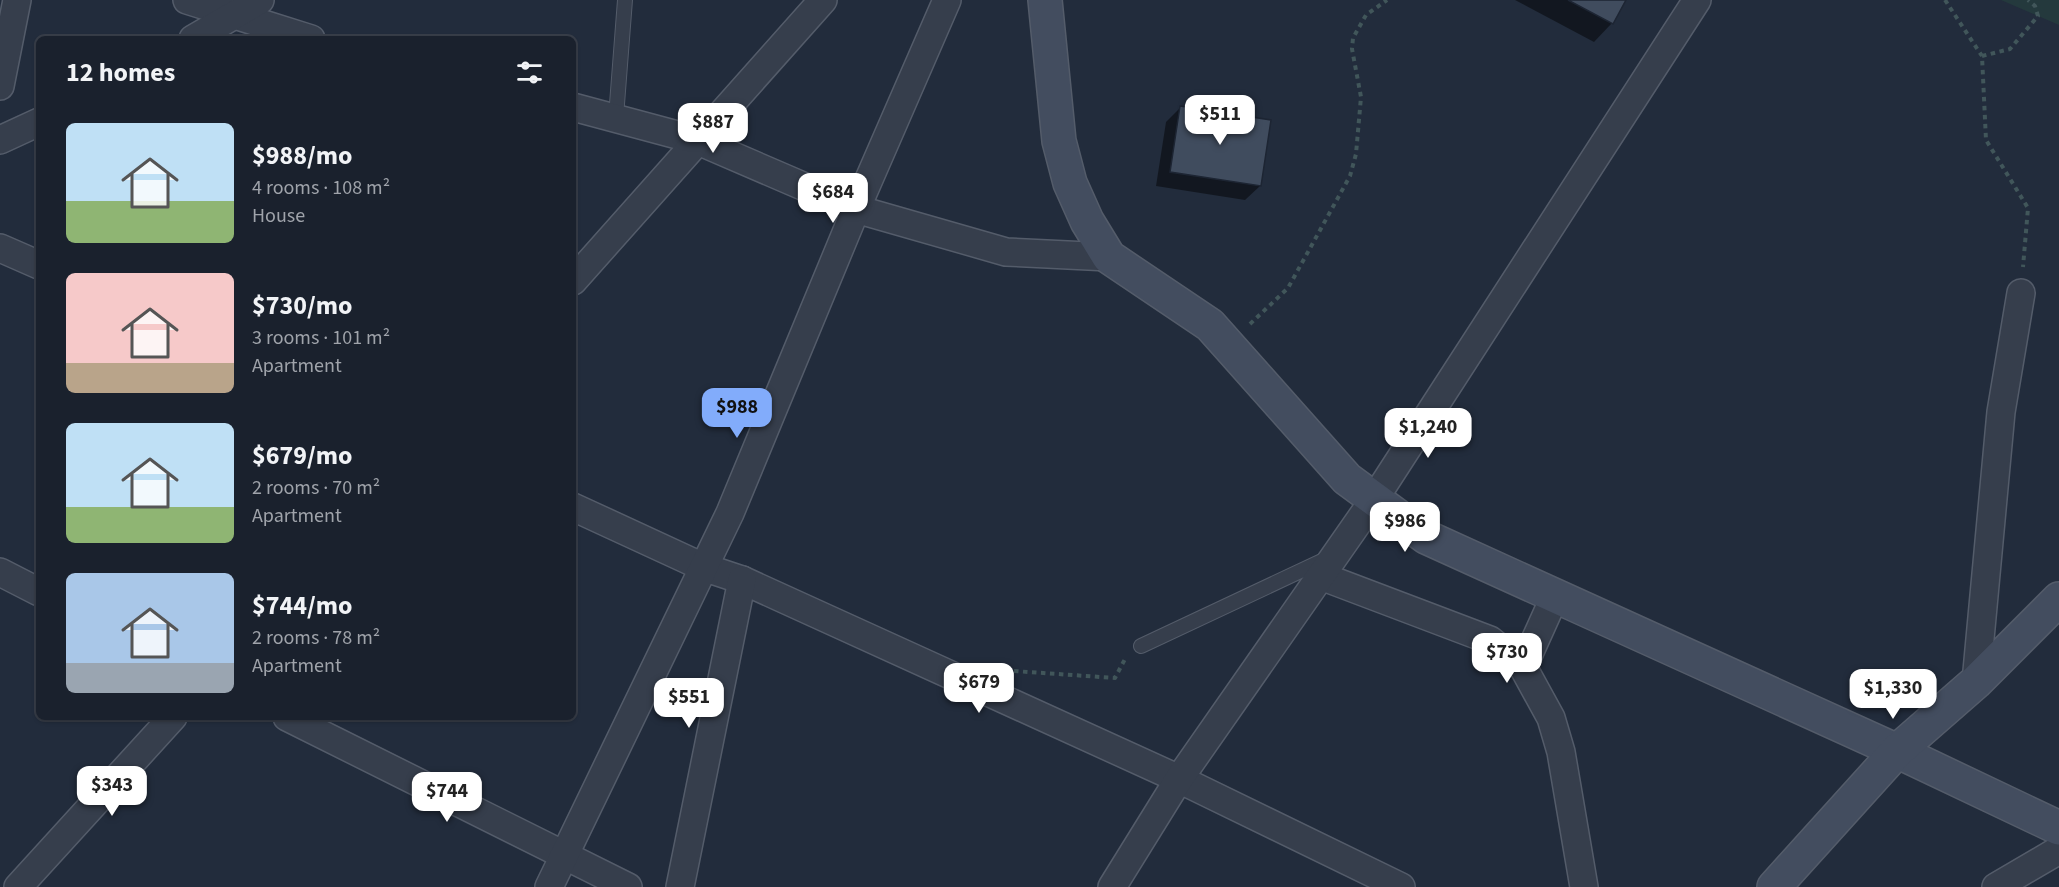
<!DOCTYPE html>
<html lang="en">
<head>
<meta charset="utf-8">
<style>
	body { margin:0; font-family:"Source Sans 3",sans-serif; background:#232935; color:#f1f3f6; height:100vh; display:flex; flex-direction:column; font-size:22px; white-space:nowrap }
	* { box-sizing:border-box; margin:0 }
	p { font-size:20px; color:#9fa3aa }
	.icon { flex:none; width:33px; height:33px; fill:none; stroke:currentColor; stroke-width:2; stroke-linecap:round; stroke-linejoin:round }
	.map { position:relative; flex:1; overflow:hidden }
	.panel { position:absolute; left:36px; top:36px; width:540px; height:684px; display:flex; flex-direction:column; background:#1a212d; border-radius:9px; box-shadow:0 2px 4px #0004,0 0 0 2px #383e49 }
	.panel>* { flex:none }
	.price { position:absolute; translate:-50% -51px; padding:0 14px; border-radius:12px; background:#fff; color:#222; font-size:20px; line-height:39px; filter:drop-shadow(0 2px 3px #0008) }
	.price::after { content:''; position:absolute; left:50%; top:36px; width:18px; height:14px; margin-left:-9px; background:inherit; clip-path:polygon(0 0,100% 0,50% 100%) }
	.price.on { background:#82acfb; color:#111 }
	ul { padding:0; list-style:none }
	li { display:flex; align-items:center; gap:18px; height:150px; padding:0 30px }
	li span { display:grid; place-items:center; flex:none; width:168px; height:120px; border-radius:9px; color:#555 }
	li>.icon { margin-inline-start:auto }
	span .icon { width:72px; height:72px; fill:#fffc; stroke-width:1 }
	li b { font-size:26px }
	h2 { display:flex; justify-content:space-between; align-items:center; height:72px; padding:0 30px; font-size:26px }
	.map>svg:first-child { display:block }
	.green { fill:#24393d }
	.shadow { fill:#0007 }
	.building { fill:#404c5e; stroke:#1d2533; stroke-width:1.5 }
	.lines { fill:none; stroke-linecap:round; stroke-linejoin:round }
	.lane-casing { stroke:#545c6a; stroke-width:16 }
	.street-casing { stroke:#545c6a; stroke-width:30 }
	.secondary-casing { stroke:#545c6a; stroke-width:36 }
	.path { stroke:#41565a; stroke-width:4; stroke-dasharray:4.5 4.5; stroke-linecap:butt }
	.lane { stroke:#363e4c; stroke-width:14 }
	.street { stroke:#363e4c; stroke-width:27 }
	.secondary { stroke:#434d5f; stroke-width:33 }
</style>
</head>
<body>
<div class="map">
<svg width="2059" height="887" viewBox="0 0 2059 887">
	<rect width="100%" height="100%" fill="#222c3c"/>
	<path class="green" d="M2001,0H2059V25Z"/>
	<g class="shadow">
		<path d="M1515,0H1625L1612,23L1594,42Z"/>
		<path d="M1181,107L1260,186L1245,200L1156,186L1166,122Z"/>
	</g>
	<g class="building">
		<path d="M1568,0H1626L1613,24Z"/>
		<path d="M1180,106L1271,120L1261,186L1170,172Z"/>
	</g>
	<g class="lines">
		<g class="lane-casing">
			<g id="lane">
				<path d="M616,117L625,0"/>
				<path d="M1141,646L1326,559"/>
			</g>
		</g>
		<g class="street-casing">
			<g id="street">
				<path d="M187,0L311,39"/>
				<path d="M193,39L260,0"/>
				<path d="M0,86L17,0"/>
				<path d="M573,107L696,140L856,209L1006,252L1109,257"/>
				<path d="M0,140L39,122"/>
				<path d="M0,248L39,265"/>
				<path d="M573,281L823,0"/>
				<path d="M573,507L703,567L742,580L1179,779L1401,887"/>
				<path d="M0,572L39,592"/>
				<path d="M1321,576L1490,640L1523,667L1551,718L1561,752L1584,887"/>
				<path d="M1523,667L1555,596"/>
				<path d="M1976,682L2001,412L2021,293"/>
				<path d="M287,717L628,887"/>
				<path d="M18,887L173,717"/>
				<path d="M549,887L730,513L856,209L947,0"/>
				<path d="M680,887L742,580"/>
				<path d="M1112,887L1179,779L1373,501L1697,0"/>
				<path d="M1996,887L2059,850"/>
			</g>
		</g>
		<g class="secondary-casing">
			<g id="secondary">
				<path d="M1045,0L1059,141L1070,183L1087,221L1109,257L1210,325L1347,479L1426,537L1897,751L2059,828"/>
				<path d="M1774,887L1897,751L1976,682L2059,599"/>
			</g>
		</g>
		<g class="path">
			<path d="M1945,0L1982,56L1986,140L2028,208L2023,267"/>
			<path d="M1982,56L2010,49L2038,16L2035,6L2028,0"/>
			<path d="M1250,324L1288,288L1350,176L1356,154L1361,97L1352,49L1353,38L1366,15L1387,0"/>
			<path d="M1014,671L1115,678L1125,659"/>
		</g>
		<use href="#lane" class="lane"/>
		<use href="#street" class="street"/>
		<use href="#secondary" class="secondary"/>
	</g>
</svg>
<b class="price" style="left:1220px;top:146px">$511</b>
<b class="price" style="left:713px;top:154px">$887</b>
<b class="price" style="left:833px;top:224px">$684</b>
<b class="price on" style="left:737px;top:439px">$988</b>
<b class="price" style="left:1428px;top:459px">$1,240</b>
<b class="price" style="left:1405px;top:553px">$986</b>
<b class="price" style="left:1507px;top:684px">$730</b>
<b class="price" style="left:979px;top:714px">$679</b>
<b class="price" style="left:1893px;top:720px">$1,330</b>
<b class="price" style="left:689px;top:729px">$551</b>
<b class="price" style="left:112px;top:817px">$343</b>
<b class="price" style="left:447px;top:823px">$744</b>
<section class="panel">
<h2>12 homes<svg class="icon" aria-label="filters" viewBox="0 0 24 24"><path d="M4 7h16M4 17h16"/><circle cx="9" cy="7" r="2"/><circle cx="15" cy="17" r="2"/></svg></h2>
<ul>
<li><span style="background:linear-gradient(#bfe0f5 65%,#8fb573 0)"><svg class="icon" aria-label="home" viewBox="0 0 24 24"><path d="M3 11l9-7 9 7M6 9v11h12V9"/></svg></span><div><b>$988/mo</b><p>4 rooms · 108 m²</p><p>House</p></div></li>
<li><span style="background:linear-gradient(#f6c9c9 75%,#b9a48a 0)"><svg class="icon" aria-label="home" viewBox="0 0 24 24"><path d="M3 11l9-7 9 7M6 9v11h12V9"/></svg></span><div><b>$730/mo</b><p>3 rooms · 101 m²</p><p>Apartment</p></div></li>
<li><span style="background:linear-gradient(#bfe0f5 70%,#8fb573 0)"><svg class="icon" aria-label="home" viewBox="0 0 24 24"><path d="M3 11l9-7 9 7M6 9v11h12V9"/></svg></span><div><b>$679/mo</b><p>2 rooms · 70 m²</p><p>Apartment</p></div></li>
<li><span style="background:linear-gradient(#a9c7e8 75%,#9aa5b1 0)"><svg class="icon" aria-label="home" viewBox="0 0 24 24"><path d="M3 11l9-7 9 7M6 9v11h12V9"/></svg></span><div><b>$744/mo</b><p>2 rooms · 78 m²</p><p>Apartment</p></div></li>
</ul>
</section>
</div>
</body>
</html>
